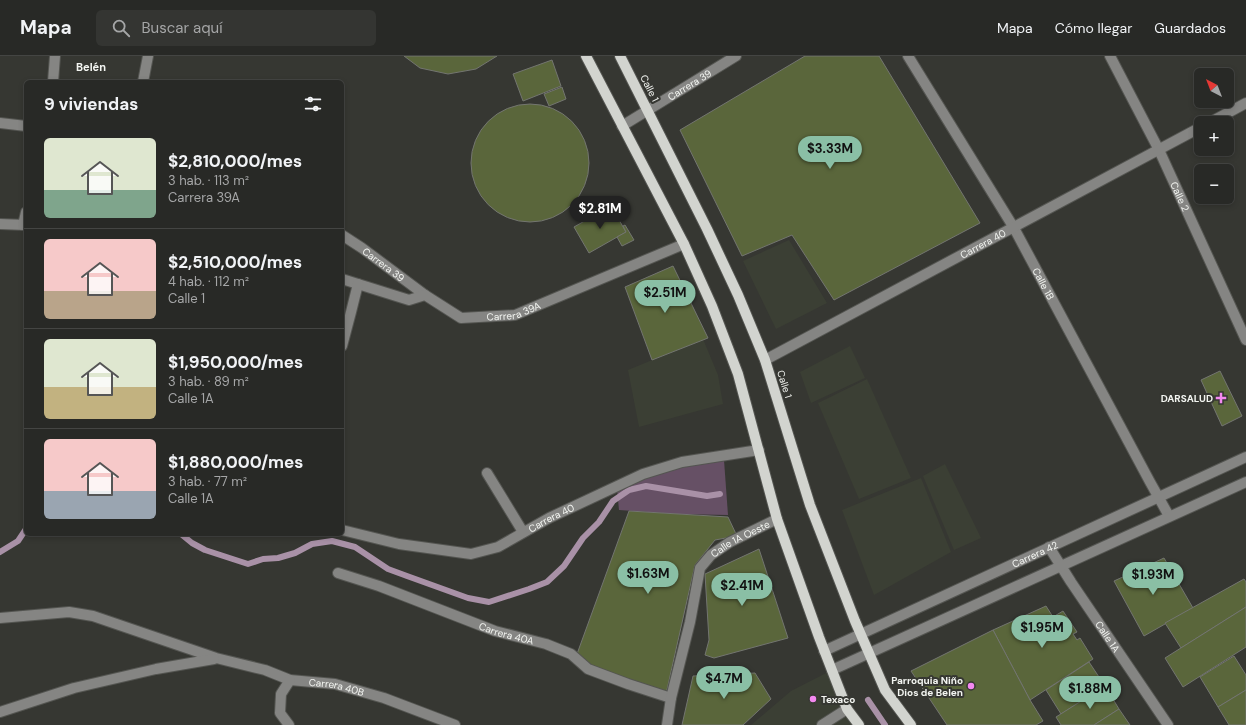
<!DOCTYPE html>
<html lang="es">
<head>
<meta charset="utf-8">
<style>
	body { margin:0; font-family:"DM Sans",sans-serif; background:#343532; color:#f1f3f6; height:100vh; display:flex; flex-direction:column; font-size:15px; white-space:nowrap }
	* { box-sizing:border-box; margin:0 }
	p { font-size:13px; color:#a5a6a7 }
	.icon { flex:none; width:22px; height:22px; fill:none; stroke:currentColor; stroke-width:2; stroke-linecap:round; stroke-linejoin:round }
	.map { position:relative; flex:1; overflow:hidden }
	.details { position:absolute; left:24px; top:24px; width:320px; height:456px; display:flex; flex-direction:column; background:#282926; border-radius:6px; box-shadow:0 2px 6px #0003,0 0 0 1px #444543 }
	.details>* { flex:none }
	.needle { width:26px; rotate:318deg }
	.tools { position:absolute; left:1194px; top:12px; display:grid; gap:8px }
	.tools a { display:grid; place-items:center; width:40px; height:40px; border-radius:6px; background:#282926; box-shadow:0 2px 6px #0003,0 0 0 1px #444543; font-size:20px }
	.price { position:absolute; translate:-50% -34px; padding:0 9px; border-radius:14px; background:#8abfa5; color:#111; font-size:13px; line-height:26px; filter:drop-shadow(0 1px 2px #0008) }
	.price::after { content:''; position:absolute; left:50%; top:24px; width:12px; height:9px; margin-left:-6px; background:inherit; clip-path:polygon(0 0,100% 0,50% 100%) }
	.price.on { background:#222; color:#fff }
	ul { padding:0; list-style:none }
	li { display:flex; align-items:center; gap:12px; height:100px; padding:0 20px }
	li+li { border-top:1px solid #444543 }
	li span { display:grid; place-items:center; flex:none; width:112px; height:80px; border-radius:6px; color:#555 }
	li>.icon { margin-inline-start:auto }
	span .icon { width:48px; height:48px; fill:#fffc; stroke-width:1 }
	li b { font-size:17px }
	h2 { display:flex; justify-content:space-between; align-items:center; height:48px; padding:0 20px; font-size:17px }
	header { display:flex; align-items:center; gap:24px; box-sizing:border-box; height:56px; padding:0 20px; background:#282926; border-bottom:1px solid #444543 }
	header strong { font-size:19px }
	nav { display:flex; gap:22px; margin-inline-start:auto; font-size:14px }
	.search { width:280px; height:36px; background:#343532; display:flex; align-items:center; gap:10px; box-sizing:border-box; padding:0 14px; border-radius:6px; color:#a5a6a7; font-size:15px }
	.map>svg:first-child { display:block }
	.built { fill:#3b3f34 }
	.green { fill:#665065 }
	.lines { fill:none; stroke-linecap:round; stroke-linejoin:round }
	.stream { stroke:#a991a7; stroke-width:6 }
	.building { fill:#5a663b; stroke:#737570 }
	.minor-casing { stroke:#545551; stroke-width:12 }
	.major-casing { stroke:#545551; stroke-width:12 }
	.minor { stroke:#858583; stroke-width:10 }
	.major { stroke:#d2d4cf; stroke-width:10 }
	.poi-dot { fill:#f489f0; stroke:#363732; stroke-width:1.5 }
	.labels { text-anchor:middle; stroke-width:4; stroke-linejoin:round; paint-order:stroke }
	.street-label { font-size:10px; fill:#f3f5f1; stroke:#363732 }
	.poi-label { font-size:10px; font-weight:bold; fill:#f3f5f1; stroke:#363732; text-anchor:end }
	.neighbourhood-label { font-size:11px; font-weight:bold; fill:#f3f5f1; stroke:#363732 }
</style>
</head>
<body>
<header>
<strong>Mapa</strong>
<div class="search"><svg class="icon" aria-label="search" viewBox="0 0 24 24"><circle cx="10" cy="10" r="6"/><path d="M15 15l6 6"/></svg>Buscar aquí</div>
<nav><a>Mapa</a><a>Cómo llegar</a><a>Guardados</a></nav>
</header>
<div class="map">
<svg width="1246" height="669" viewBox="0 0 1246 669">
	<rect width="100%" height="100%" fill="#363732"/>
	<g class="built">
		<path d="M789,184L827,247L776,273L743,205Z"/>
		<path d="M703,283L718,319L723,348L639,371L628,314Z"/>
		<path d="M850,290L865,322L811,347L800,316Z"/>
		<path d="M867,323L911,422L859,443L818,347Z"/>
		<path d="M945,408L981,482L954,494L923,420Z"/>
		<path d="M921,422L951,496L874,539L842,454Z"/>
		<path d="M832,614L859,669H751L791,635Z"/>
	</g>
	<path class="green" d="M724,404L728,459L677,458L619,454L617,433L686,408Z"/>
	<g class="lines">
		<g class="stream">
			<path d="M181,478L192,487L205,494L248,508L263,503L278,502L295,497L312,488L332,485L355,491L388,513L407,520L468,542L489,546L529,533L547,526L564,510L583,482L599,466L613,445L629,434L646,430L707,440L720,438"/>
			<path d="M0,496L18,485L26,473"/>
			<path d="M868,644L885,669"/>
		</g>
	</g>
	<g class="building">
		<path d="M404,0H497L476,13L448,18L420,12Z"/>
		<path d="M805,0H879L980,167L834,244L792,179L742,200L680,74Z"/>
		<path d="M552,4L561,30L523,45L513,18Z"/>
		<path d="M562,31L566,43L549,50L544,38Z"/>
		<circle cx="530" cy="107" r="59"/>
		<path d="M611,150L626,176L589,197L574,171Z"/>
		<path d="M625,169L634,184L622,190L617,181L626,176L623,170Z"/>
		<path d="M673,210L708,282L652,304L625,231Z"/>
		<path d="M1220,315L1242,360L1222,370L1201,324Z"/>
		<path d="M629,455L728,461L737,480L715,484L695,509L666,638L589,609L577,598Z"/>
		<path d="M759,493L788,582L714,602L705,599L709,584L705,518Z"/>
		<path d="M1164,502L1193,552L1144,580L1114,525Z"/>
		<path d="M1244,523L1246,526V551L1181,592L1165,567Z"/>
		<path d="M1046,550L1053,561L1063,555L1077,576L1073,578L1077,584L1080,582L1093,603L1030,644L993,574Z"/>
		<path d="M1246,551V591L1183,631L1165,602Z"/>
		<path d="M993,574L1030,644L1043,665L1036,669H947L911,615Z"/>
		<path d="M1234,600L1246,619V634L1218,651L1200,621Z"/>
		<path d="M1089,606L1105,630L1061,658L1046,634Z"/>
		<path d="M755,617L771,643L743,669H682L693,620Z"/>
		<path d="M1105,630L1119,653L1094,669H1061L1056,661Z"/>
		<path d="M1246,634V669H1229L1218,651Z"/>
		<path d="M1119,653L1130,669H1094Z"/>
	</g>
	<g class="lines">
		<g class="minor-casing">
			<g id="minor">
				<path id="s1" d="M908,0L1014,172L1150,426L1169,460"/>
				<path id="s2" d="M1110,0L1159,94L1246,284"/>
				<path d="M53,26L55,0"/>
				<path d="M143,26L148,0"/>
				<path d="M0,67L26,70"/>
				<path d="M1209,67L1246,47"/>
				<path id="s3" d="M622,70L736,0"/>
				<path d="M0,168L26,169"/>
				<path d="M23,169L26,156"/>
				<path id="s4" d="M342,179L362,192L425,239"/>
				<path id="s5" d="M342,223L409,244L425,239L461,262L515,259L684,188"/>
				<path d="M342,290L351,256L358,228"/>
				<path id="s6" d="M765,304L1201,71"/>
				<path d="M487,417L523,476"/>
				<path id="s7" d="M342,474L399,488L471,498L498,491L549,462L643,418L682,406L759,394"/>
				<path id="s8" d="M1049,491L1071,526L1168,669"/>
				<path id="s9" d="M338,517L379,530L495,575L546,588L571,598L588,613L628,628L671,642"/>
				<path id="s10" d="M0,562L69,556L93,560L216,602L265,614L290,624L335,628L384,642L455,669"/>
				<path id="s11" d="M824,595L1246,401"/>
				<path d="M832,614L1246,426"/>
				<path d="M0,656L74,632L156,613L214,603"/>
				<path d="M289,669L280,657L281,638L290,624"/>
				<path id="s12" d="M667,669L671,642L690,566L700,512L711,499L730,486L777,463"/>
				<path d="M822,669L847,653"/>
			</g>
		</g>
		<g class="major-casing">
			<g id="major">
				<path d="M586,0L684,188L712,250L738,318L777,463L819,581L847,653L859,669"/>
				<path d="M620,0L707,173L738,239L765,304L810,449L855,565L885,634L911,669"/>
			</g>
		</g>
		<use href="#minor" class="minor"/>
		<use href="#major" class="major"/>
	</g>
	<g class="poi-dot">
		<path d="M1219 336h4v4h4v4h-4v4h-4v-4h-4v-4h4z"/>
		<circle cx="971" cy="630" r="4"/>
		<circle cx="813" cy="643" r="4"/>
	</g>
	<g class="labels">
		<g class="street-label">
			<text dy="4" stroke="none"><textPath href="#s3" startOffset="79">Carrera 39</textPath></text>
			<text transform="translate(650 32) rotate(63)" y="4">Calle 1</text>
			<text dy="4" stroke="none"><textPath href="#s2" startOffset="157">Calle 2</textPath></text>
			<text dy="4" stroke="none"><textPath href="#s6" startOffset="247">Carrera 40</textPath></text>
			<text dy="4" stroke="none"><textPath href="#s4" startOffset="51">Carrera 39</textPath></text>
			<text dy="4" stroke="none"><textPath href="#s1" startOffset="265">Calle 1B</textPath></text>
			<text dy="4" stroke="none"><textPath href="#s5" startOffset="183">Carrera 39A</textPath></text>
			<text transform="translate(785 328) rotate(73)" y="4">Calle 1</text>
			<text dy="4" stroke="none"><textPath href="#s7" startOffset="220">Carrera 40</textPath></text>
			<text dy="4" stroke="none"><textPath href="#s12" startOffset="211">Calle 1A Oeste</textPath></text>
			<text dy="4" stroke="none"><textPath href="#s11" startOffset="232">Carrera 42</textPath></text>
			<text dy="4" stroke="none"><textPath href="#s9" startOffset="179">Carrera 40A</textPath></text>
			<text dy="4" stroke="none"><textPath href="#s8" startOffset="107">Calle 1A</textPath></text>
			<text dy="4" stroke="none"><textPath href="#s10" startOffset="348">Carrera 40B</textPath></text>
		</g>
		<g class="poi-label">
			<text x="1213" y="346">DARSALUD</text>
			<text x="963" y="628">Parroquia Niño<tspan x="963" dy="12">Dios de Belen</tspan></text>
			<text x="821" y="647" text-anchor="start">Texaco</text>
		</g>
		<g class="neighbourhood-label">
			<text x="91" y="15">Belén</text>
		</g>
	</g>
</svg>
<div class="tools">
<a><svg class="needle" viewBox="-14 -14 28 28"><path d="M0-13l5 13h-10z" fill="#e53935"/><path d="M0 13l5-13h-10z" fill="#a5a6a7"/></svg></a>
<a>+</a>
<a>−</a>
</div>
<b class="price" style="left:830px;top:114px">$3.33M</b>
<b class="price on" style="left:600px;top:174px">$2.81M</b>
<b class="price" style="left:665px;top:258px">$2.51M</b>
<b class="price" style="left:648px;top:539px">$1.63M</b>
<b class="price" style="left:1153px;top:540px">$1.93M</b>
<b class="price" style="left:742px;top:551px">$2.41M</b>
<b class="price" style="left:1042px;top:593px">$1.95M</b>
<b class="price" style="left:724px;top:644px">$4.7M</b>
<b class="price" style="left:1090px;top:654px">$1.88M</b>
<section class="details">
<h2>9 viviendas<svg class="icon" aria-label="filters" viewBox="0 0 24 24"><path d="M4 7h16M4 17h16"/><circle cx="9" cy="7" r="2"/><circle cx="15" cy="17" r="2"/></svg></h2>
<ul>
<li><span style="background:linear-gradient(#dfe7d0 65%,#7fa58c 0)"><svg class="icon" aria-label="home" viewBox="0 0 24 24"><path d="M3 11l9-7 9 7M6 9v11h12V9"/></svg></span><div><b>$2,810,000/mes</b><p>3 hab. · 113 m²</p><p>Carrera 39A</p></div></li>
<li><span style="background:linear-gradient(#f6c9c9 65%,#b9a48a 0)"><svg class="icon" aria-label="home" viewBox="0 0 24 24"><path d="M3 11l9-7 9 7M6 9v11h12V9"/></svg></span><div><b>$2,510,000/mes</b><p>4 hab. · 112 m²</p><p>Calle 1</p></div></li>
<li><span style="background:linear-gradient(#dfe7d0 60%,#c2b280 0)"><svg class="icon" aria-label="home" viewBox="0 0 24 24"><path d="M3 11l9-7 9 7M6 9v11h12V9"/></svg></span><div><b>$1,950,000/mes</b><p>3 hab. · 89 m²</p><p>Calle 1A</p></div></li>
<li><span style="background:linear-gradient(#f6c9c9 65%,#9aa5b1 0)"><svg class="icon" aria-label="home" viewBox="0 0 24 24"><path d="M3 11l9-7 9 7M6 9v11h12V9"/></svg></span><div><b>$1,880,000/mes</b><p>3 hab. · 77 m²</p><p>Calle 1A</p></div></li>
</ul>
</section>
</div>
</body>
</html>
